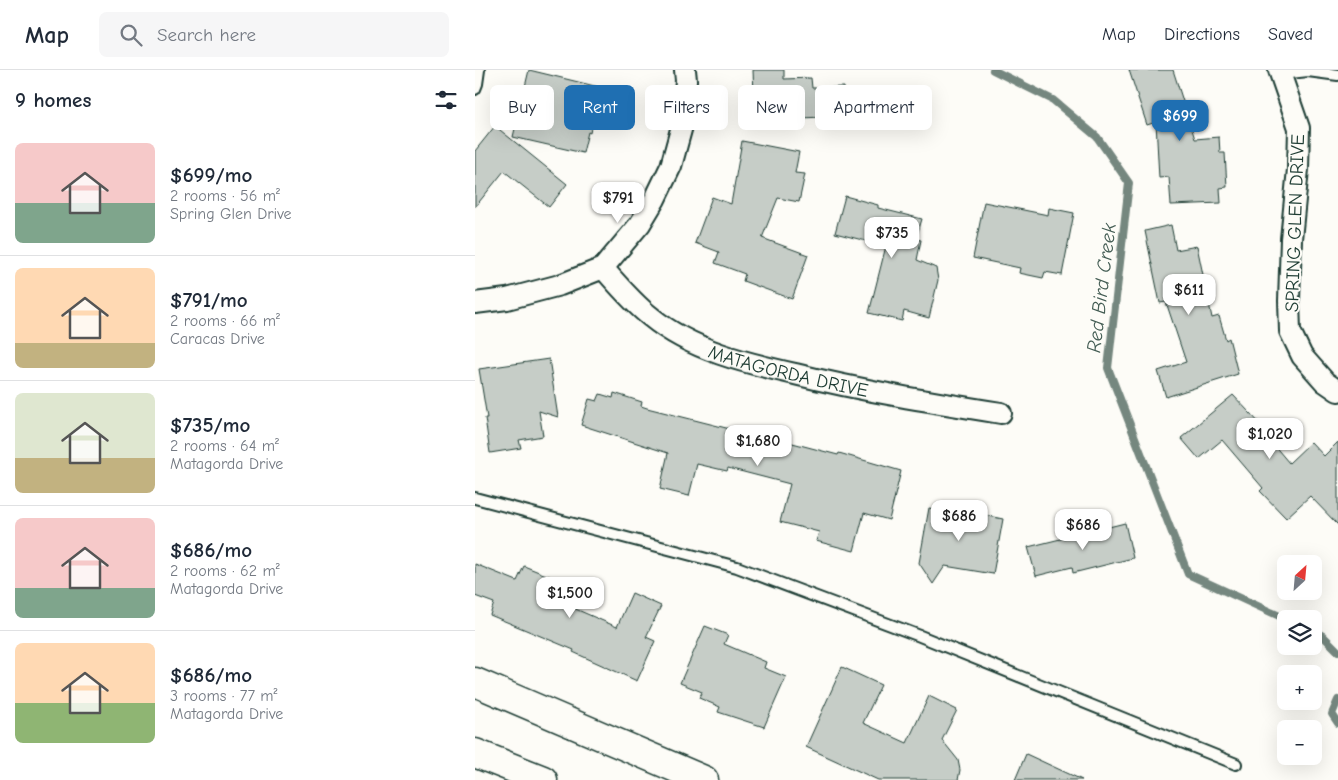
<!DOCTYPE html>
<html lang="en">
<head>
<meta charset="utf-8">
<style>
	body { margin:0; font-family:"Comic Neue",sans-serif; background:#f6f6f7; color:#1f2937; height:100vh; display:flex; flex-direction:column; font-size:19px; white-space:nowrap }
	* { box-sizing:border-box; margin:0 }
	p { font-size:16px; color:#747a83 }
	.icon { flex:none; width:28px; height:28px; fill:none; stroke:currentColor; stroke-width:2; stroke-linecap:round; stroke-linejoin:round }
	.map { position:relative; flex:1; overflow:hidden }
	.drawer { display:flex; flex-direction:column; background:#fff; width:475px }
	.drawer>* { flex:none }
	.top-card { position:absolute; left:15px; top:15px; width:475px; height:45px; display:flex; gap:10px }
	.needle { width:32px; rotate:26deg }
	.controls { position:absolute; left:802px; top:485px; display:grid; gap:10px }
	.controls a { display:grid; place-items:center; width:45px; height:45px; border-radius:8px; background:#fff; box-shadow:0 5px 20px #0002; font-size:25px }
	.price { position:absolute; translate:-50% -42px; padding:0 11px; border-radius:10px; background:#fff; color:#222; font-size:16px; line-height:32px; filter:drop-shadow(0 1px 2px #0008) }
	.price::after { content:''; position:absolute; left:50%; top:30px; width:15px; height:11px; margin-left:-8px; background:inherit; clip-path:polygon(0 0,100% 0,50% 100%) }
	.price.active { background:#1f6fb2; color:#fff }
	ul { padding:0; list-style:none }
	li { display:flex; align-items:center; gap:15px; height:125px; padding:0 15px }
	li+li { border-top:1px solid #e0e1e3 }
	li span { display:grid; place-items:center; flex:none; width:140px; height:100px; border-radius:8px; color:#555 }
	li>.icon { margin-inline-start:auto }
	span .icon { width:60px; height:60px; fill:#fffc; stroke-width:1 }
	li b { font-size:21px }
	h2 { display:flex; justify-content:space-between; align-items:center; height:60px; padding:0 15px; font-size:21px }
	.tag { padding:0 18px; border-radius:8px; background:#fff; box-shadow:0 5px 20px #0002; font-size:18px; line-height:45px }
	.tag.active { background:#1f6fb2; color:#fff }
	header { display:flex; align-items:center; gap:30px; box-sizing:border-box; height:70px; padding:0 25px; background:#fff; border-bottom:1px solid #e0e1e3 }
	header strong { font-size:24px }
	nav { display:flex; gap:28px; margin-inline-start:auto; font-size:18px }
	.search { width:350px; height:45px; background:#f6f6f7; display:flex; align-items:center; gap:12px; box-sizing:border-box; padding:0 18px; border-radius:8px; color:#747a83; font-size:19px }
	main { display:flex; flex:1; min-height:0 }
	.map>svg:first-child { display:block }
	.lines { fill:none; stroke-linecap:round; stroke-linejoin:round }
	.stream { stroke:#75877f; stroke-width:8 }
	.building { fill:#c6cdc7; stroke:#1f3d34 }
	.service-casing { stroke:#1f3d34; stroke-width:14 }
	.minor-casing { stroke:#1f3d34; stroke-width:24 }
	.secondary-casing { stroke:#1f3d34; stroke-width:31 }
	.service { stroke:#fdfcf7; stroke-width:10 }
	.minor { stroke:#fdfcf7; stroke-width:20 }
	.secondary { stroke:#fdfcf7; stroke-width:28 }
	.labels { text-anchor:middle; stroke-width:4; stroke-linejoin:round; paint-order:stroke }
	.street-label { font-size:19px; fill:#1f3d34; stroke:#fdfcf7 }
	.water-label { font-size:20px; font-style:italic; fill:#435c53; stroke:#fdfcf7 }
</style>
</head>
<body>
<header>
<strong>Map</strong>
<div class="search"><svg class="icon" aria-label="search" viewBox="0 0 24 24"><circle cx="10" cy="10" r="6"/><path d="M15 15l6 6"/></svg>Search here</div>
<nav><a>Map</a><a>Directions</a><a>Saved</a></nav>
</header>
<main>
<section class="drawer">
<h2>9 homes<svg class="icon" aria-label="filters" viewBox="0 0 24 24"><path d="M4 7h16M4 17h16"/><circle cx="9" cy="7" r="2"/><circle cx="15" cy="17" r="2"/></svg></h2>
<ul>
<li><span style="background:linear-gradient(#f6c9c9 60%,#7fa58c 0)"><svg class="icon" aria-label="home" viewBox="0 0 24 24"><path d="M3 11l9-7 9 7M6 9v11h12V9"/></svg></span><div><b>$699/mo</b><p>2 rooms · 56 m²</p><p>Spring Glen Drive</p></div></li>
<li><span style="background:linear-gradient(#ffd9b3 75%,#c2b280 0)"><svg class="icon" aria-label="home" viewBox="0 0 24 24"><path d="M3 11l9-7 9 7M6 9v11h12V9"/></svg></span><div><b>$791/mo</b><p>2 rooms · 66 m²</p><p>Caracas Drive</p></div></li>
<li><span style="background:linear-gradient(#dfe7d0 65%,#c2b280 0)"><svg class="icon" aria-label="home" viewBox="0 0 24 24"><path d="M3 11l9-7 9 7M6 9v11h12V9"/></svg></span><div><b>$735/mo</b><p>2 rooms · 64 m²</p><p>Matagorda Drive</p></div></li>
<li><span style="background:linear-gradient(#f6c9c9 70%,#7fa58c 0)"><svg class="icon" aria-label="home" viewBox="0 0 24 24"><path d="M3 11l9-7 9 7M6 9v11h12V9"/></svg></span><div><b>$686/mo</b><p>2 rooms · 62 m²</p><p>Matagorda Drive</p></div></li>
<li><span style="background:linear-gradient(#ffd9b3 60%,#8fb573 0)"><svg class="icon" aria-label="home" viewBox="0 0 24 24"><path d="M3 11l9-7 9 7M6 9v11h12V9"/></svg></span><div><b>$686/mo</b><p>3 rooms · 77 m²</p><p>Matagorda Drive</p></div></li>
</ul>
</section>
<div class="map">
<svg width="863" height="710" viewBox="0 0 863 710">
	<rect width="100%" height="100%" fill="#fdfcf7"/>
	<filter id="ink" filterUnits="userSpaceOnUse"><feTurbulence type="fractalNoise" baseFrequency=".02" numOctaves="2"/><feDisplacementMap in="SourceGraphic" scale="10" xChannelSelector="R" yChannelSelector="G"/><feConvolveMatrix kernelMatrix="1 2 1 2 8 2 1 2 1" color-interpolation-filters="sRGB"/></filter>
	<g filter="url(#ink)">
		<g class="lines">
			<g class="stream">
				<path d="M518,0L578,30L622,67L654,113L633,298L713,504L811,549"/>
				<path d="M839,561L848,566L863,581"/>
				<path d="M863,630L857,644L863,653"/>
			</g>
		</g>
		<g class="building">
			<path d="M54,0L124,17L115,63L113,62L108,83L38,67Z"/>
			<path d="M278,0H309V9L336,8L337,18L369,17L371,46L280,50Z"/>
			<path d="M654,0H698L720,69L744,67L745,83H750L752,117L745,118L746,133L696,135L694,107L684,108L681,52L672,55Z"/>
			<path d="M20,56L92,114L74,137L29,101L0,137V81Z"/>
			<path d="M267,71L324,82L320,103L330,104L324,132L303,128L287,168L333,185L317,229L268,211L270,204L240,193L244,182L220,173L237,127L256,134Z"/>
			<path d="M370,126L403,135V138L447,149L441,169L446,170L442,190L461,198L463,210L454,248L429,241L427,251L394,243L411,176L360,163Z"/>
			<path d="M509,132L573,145L574,138L599,143L587,205L570,202L568,208L544,203L545,198L498,188Z"/>
			<path d="M696,155L701,180L722,176L737,248L744,246L751,270L754,268L763,304L691,327L683,301L711,292L691,232L685,233L670,161Z"/>
			<path d="M74,289L83,347L64,341L68,366L44,370L46,378L15,383L10,348H12L4,299Z"/>
			<path d="M139,323L167,332L166,336L172,338L263,361L261,366L304,377L306,370L363,385L364,383L426,401L414,450L389,443L379,481L341,471L344,462L305,452L315,414L253,398L252,401L222,394L214,426L185,419L193,383L106,355L114,329L122,331L125,324L138,328Z"/>
			<path d="M758,325L790,359L787,361L814,393L836,372L849,386L863,372V455L835,426L811,448L785,421L788,418L747,370L724,389L706,368Z"/>
			<path d="M465,436L528,449L518,504L470,496L458,514L444,493L454,438L464,440Z"/>
			<path d="M650,453L658,488L598,503L597,497L561,506L553,477Z"/>
			<path d="M0,494L42,511L49,496L96,515L89,534L142,557L157,523L186,536L171,567L180,571L162,611L98,582L99,580L15,545L19,533L0,526Z"/>
			<path d="M230,556L253,565L249,574L291,592L289,598L311,607L289,657L243,642L245,637L224,628L227,622L205,613Z"/>
			<path d="M367,597L406,615L388,653L432,673L454,626L482,640L467,670L483,690L485,700L483,710H403L331,677Z"/>
			<path d="M551,684L607,710H540Z"/>
		</g>
		<g class="lines">
			<g class="service-casing">
				<g id="service">
					<path d="M806,4L833,1L863,5"/>
					<path d="M0,19L2,14L4,0"/>
					<path d="M0,428L262,497L445,566L761,694"/>
				</g>
			</g>
			<g class="minor-casing">
				<g id="minor">
					<path d="M804,0L824,58L823,99L816,169L814,231L815,261L827,286L850,312L863,321"/>
					<path id="s1" d="M128,198C143,215 158,233 176,247C216,280 271,293 320,304C388,321 457,332 526,343"/>
					<path d="M0,233L32,229L85,215L128,198L165,154L180,129L196,96L207,56L211,10L210,0"/>
				</g>
			</g>
			<g class="secondary-casing">
				<g id="secondary">
					<path d="M0,612L229,710"/>
					<path d="M0,683L68,710"/>
				</g>
			</g>
			<use href="#service" class="service"/>
			<use href="#minor" class="minor"/>
			<use href="#secondary" class="secondary"/>
		</g>
	</g>
	<g class="labels">
		<g class="street-label">
			<text transform="translate(819 153) rotate(-88)" y="7">SPRING GLEN DRIVE</text>
			<text dy="7" stroke="none"><textPath href="#s1" startOffset="218">MATAGORDA DRIVE</textPath></text>
		</g>
		<g class="water-label">
			<text transform="translate(626 218) rotate(-83)" y="7">Red Bird Creek</text>
		</g>
	</g>
</svg>
<div class="controls">
<a><svg class="needle" viewBox="-14 -14 28 28"><path d="M0-13l5 13h-10z" fill="#e53935"/><path d="M0 13l5-13h-10z" fill="#747a83"/></svg></a>
<a><svg class="icon" aria-label="layers" viewBox="0 0 24 24"><path d="M12 4l9 5-9 5-9-5zM3 14l9 5 9-5"/></svg></a>
<a>+</a>
<a>−</a>
</div>
<b class="price active" style="left:705px;top:72px">$699</b>
<b class="price" style="left:143px;top:154px">$791</b>
<b class="price" style="left:417px;top:189px">$735</b>
<b class="price" style="left:714px;top:246px">$611</b>
<b class="price" style="left:795px;top:390px">$1,020</b>
<b class="price" style="left:283px;top:397px">$1,680</b>
<b class="price" style="left:484px;top:472px">$686</b>
<b class="price" style="left:608px;top:481px">$686</b>
<b class="price" style="left:95px;top:549px">$1,500</b>
<div class="top-card">
<a class="tag">Buy</a>
<a class="tag active">Rent</a>
<a class="tag">Filters</a>
<a class="tag">New</a>
<a class="tag">Apartment</a>
</div>
</div>
</main>
</body>
</html>
